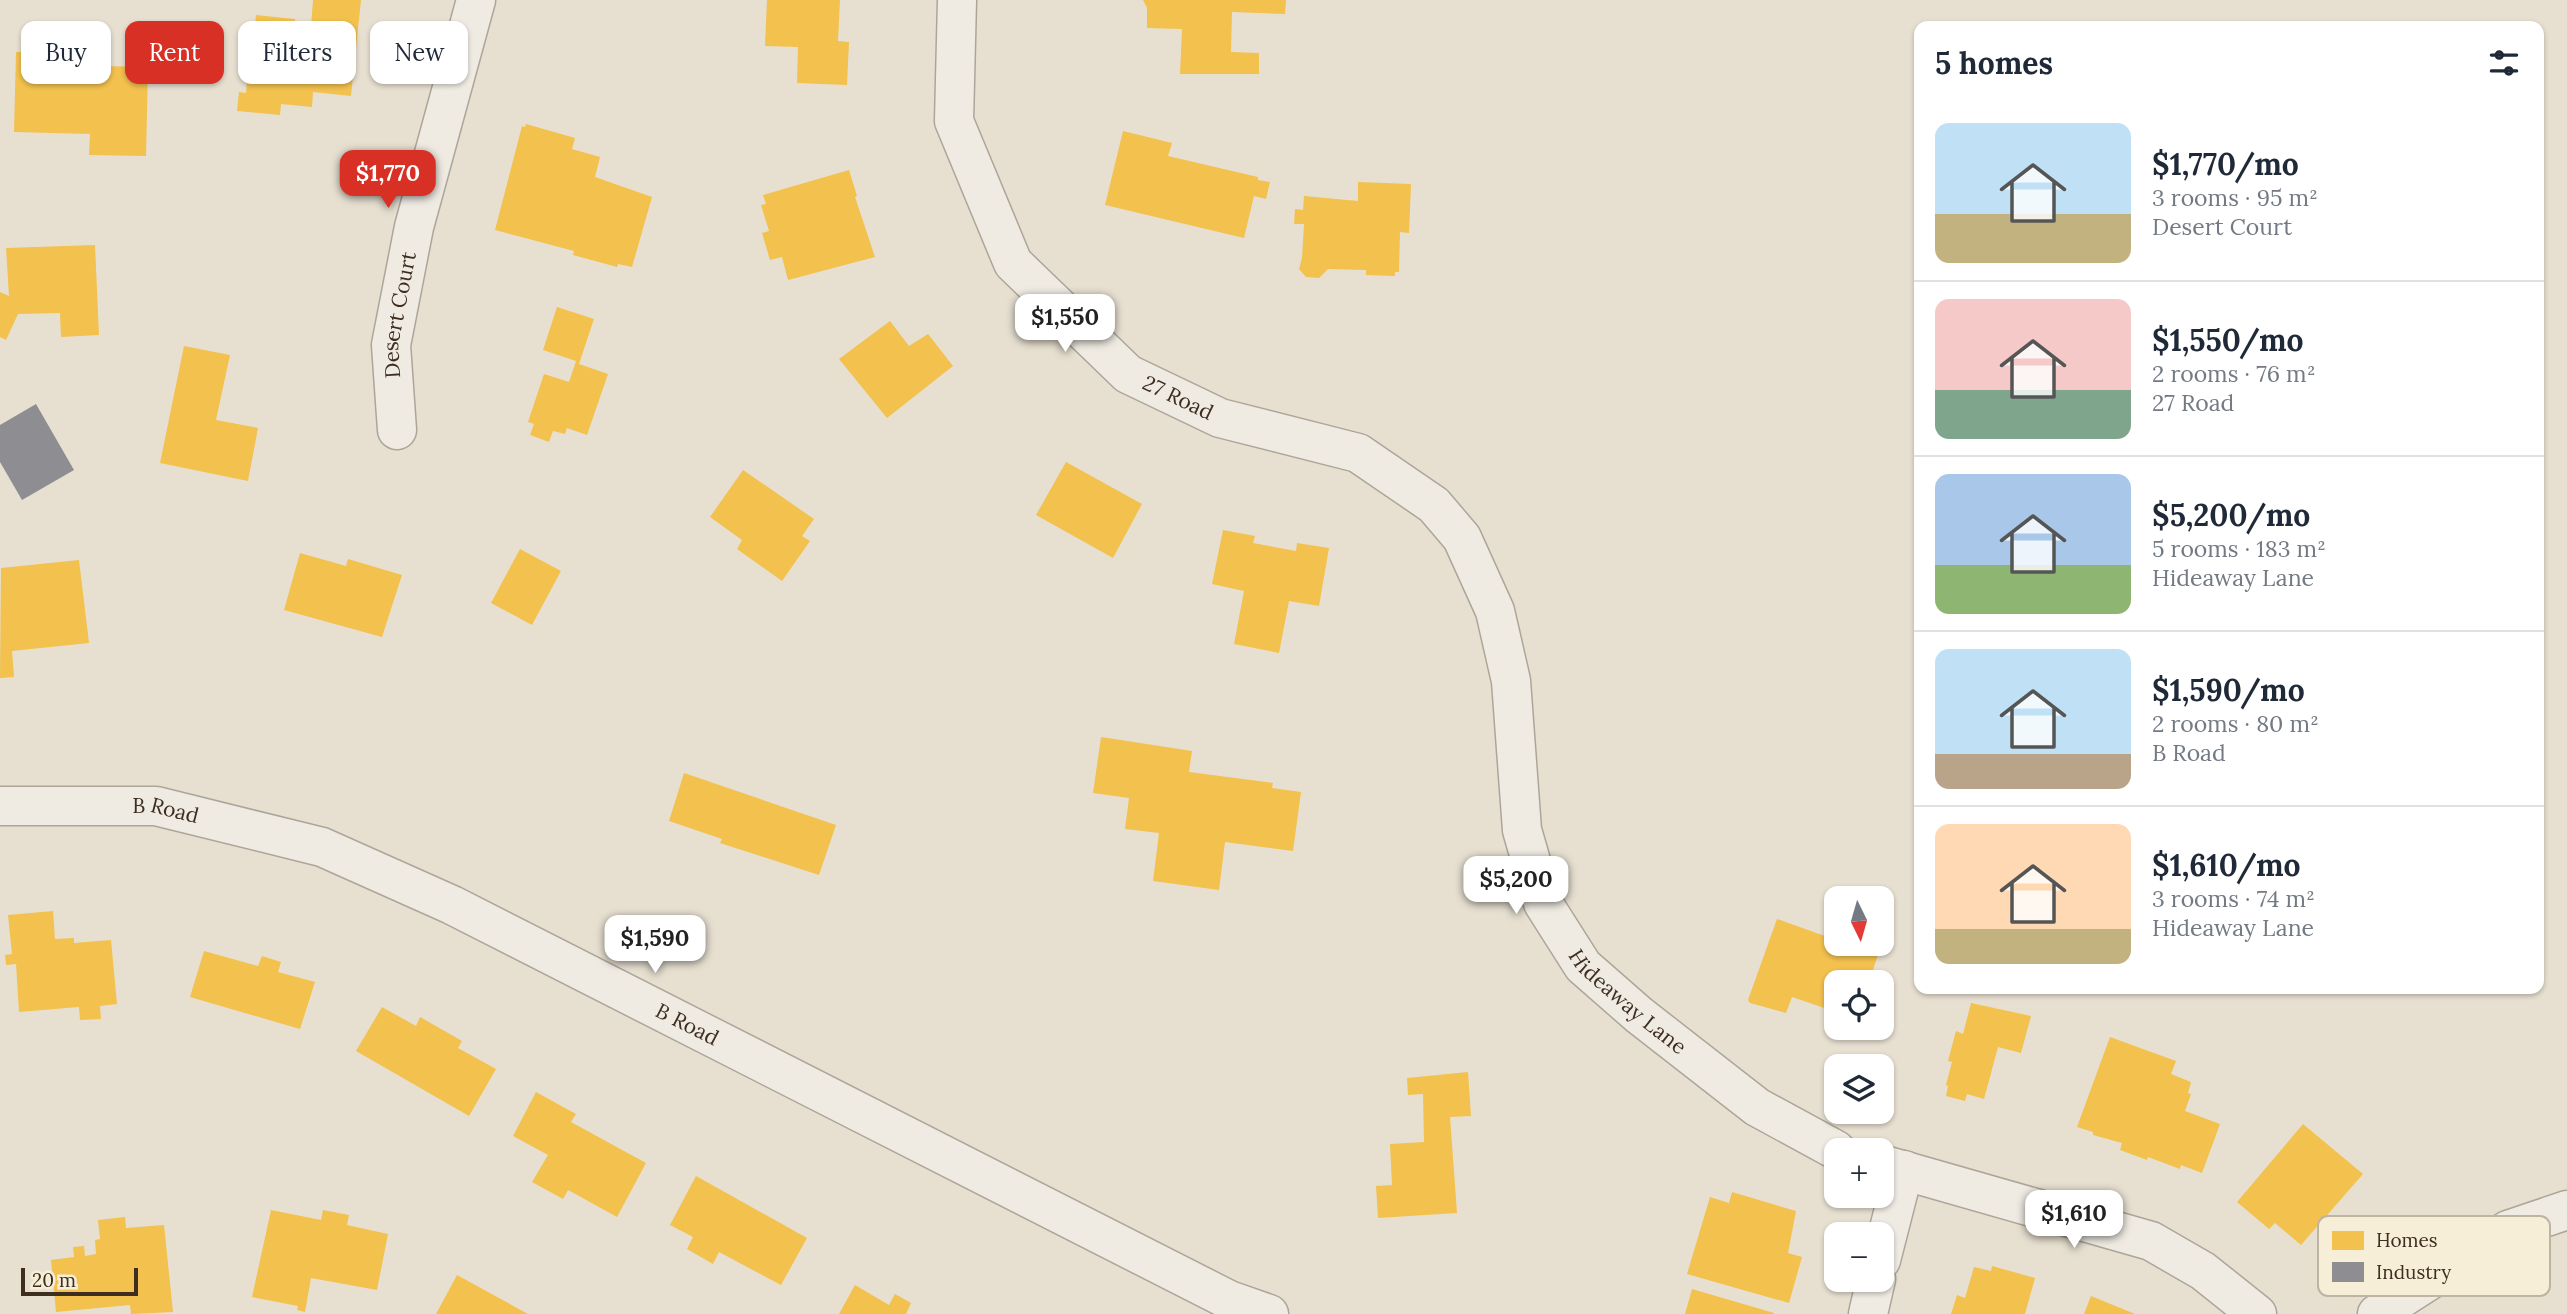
<!DOCTYPE html>
<html lang="en">
<head>
<meta charset="utf-8">
<style>
	body { margin:0; font-family:Lora,serif; background:#f6f6f7; color:#1f2937; height:100vh; display:flex; flex-direction:column; font-size:26px; white-space:nowrap }
	* { box-sizing:border-box; margin:0 }
	p { font-size:23px; color:#747a83 }
	.icon { flex:none; width:38px; height:38px; fill:none; stroke:currentColor; stroke-width:2; stroke-linecap:round; stroke-linejoin:round }
	.map { position:relative; flex:1; overflow:hidden }
	.panel { position:absolute; left:1914px; top:21px; width:630px; height:973px; display:flex; flex-direction:column; background:#fff; border-radius:14px; box-shadow:0 2px 5px #0004 }
	.panel>* { flex:none }
	.banner { position:absolute; left:21px; top:21px; width:665px; height:63px; display:flex; gap:14px }
	.needle { width:46px; rotate:175deg }
	.tools { position:absolute; left:1824px; top:886px; display:grid; gap:14px }
	.tools a { display:grid; place-items:center; width:70px; height:70px; border-radius:14px; background:#fff; box-shadow:0 2px 5px #0004; font-size:35px }
	.scale { position:absolute; left:21px; bottom:18px; width:117px; box-sizing:border-box; padding-left:7px; border:4px solid #3d2e20; border-top:0; font-size:19px; line-height:24px; white-space:nowrap; color:#3d2e20; -webkit-text-stroke:5px #f7eed8; paint-order:stroke }
	.price { position:absolute; translate:-50% -60px; padding:0 16px; border-radius:14px; background:#fff; color:#222; font-size:23px; line-height:46px; filter:drop-shadow(0 2px 4px #0008) }
	.price::after { content:''; position:absolute; left:50%; top:42px; width:21px; height:16px; margin-left:-10px; background:inherit; clip-path:polygon(0 0,100% 0,50% 100%) }
	.price.active { background:#d93025; color:#fff }
	ul { padding:0; list-style:none }
	li { display:flex; align-items:center; gap:21px; height:175px; padding:0 21px }
	li+li { border-top:2px solid #e0e1e3 }
	li span { display:grid; place-items:center; flex:none; width:196px; height:140px; border-radius:14px; color:#555 }
	li>.icon { margin-inline-start:auto }
	span .icon { width:84px; height:84px; fill:#fffc; stroke-width:1 }
	li b { font-size:30px }
	h2 { display:flex; justify-content:space-between; align-items:center; height:84px; padding:0 21px; font-size:30px }
	.chip { padding:0 24px; border-radius:14px; background:#fff; box-shadow:0 2px 5px #0004; font-size:24px; line-height:63px }
	.chip.active { background:#d93025; color:#fff }
	.map>svg:first-child { display:block }
	.homes { fill:#f2c14e }
	.industry { fill:#8d8d92 }
	.lines { fill:none; stroke-linecap:round; stroke-linejoin:round }
	.minor-casing { stroke:#ada599; stroke-width:41 }
	.minor { stroke:#efebe3; stroke-width:38 }
	.labels { text-anchor:middle; stroke-width:7; stroke-linejoin:round; paint-order:stroke }
	.street-label { font-size:21px; fill:#3d2e20; stroke:#f7eed8 }
	.key { fill:#f7eed8; stroke:#bfb4a1; stroke-width:2 }
	.key-label { font-size:19px; fill:#3d2e20 }
</style>
</head>
<body>
<div class="map">
<svg width="2567" height="1314" viewBox="0 0 2567 1314">
	<rect width="100%" height="100%" fill="#e7e0d1"/>
	<g class="homes">
		<path d="M313,0H361L351,96L313,92L312,107L281,104L280,115L237,111L239,92L246,93L248,67L262,68L263,55L252,54L256,15L295,19V25L311,26Z"/>
		<path d="M767,0H840L838,41L849,42L847,85L797,83L798,47L765,46Z"/>
		<path d="M1143,0H1286L1285,14L1232,12L1231,52L1259,53V74H1180L1182,29L1147,28V8Z"/>
		<path d="M38,40L79,41V53H96L95,72H101L102,66L148,67L146,156L89,155L90,134L14,132L16,52H38Z"/>
		<path d="M526,124L575,138L572,149L600,157L595,177L652,197L632,267L618,264L617,267L573,255L574,251L495,230L522,126L525,127Z"/>
		<path d="M1123,131L1172,143L1168,156L1258,177V180L1270,182L1266,199L1254,196L1244,238L1105,205Z"/>
		<path d="M849,170L857,196L855,197L875,257L788,280L782,257L770,260L762,233L769,231L761,205L766,204L763,195Z"/>
		<path d="M1358,182L1411,184L1409,233L1400,232L1399,272H1395V276L1366,275V270L1328,269L1319,278L1306,277L1299,269L1302,258L1304,224H1294L1295,209L1303,210L1304,196L1358,201Z"/>
		<path d="M95,245L99,335L61,337L60,313L18,314L6,340L0,337V292L9,296L6,248Z"/>
		<path d="M557,307L594,319L579,364L608,374L587,435L567,428L565,434L553,431L549,442L530,435L534,424L528,422L544,374L569,382L576,361L543,350Z"/>
		<path d="M890,321L909,346L928,334L953,366L887,418L839,359Z"/>
		<path d="M184,346L230,355L216,420L258,428L248,481L160,463Z"/>
		<path d="M1066,462L1142,504L1113,558L1036,515Z"/>
		<path d="M743,470L814,519L802,536L810,541L782,581L737,549L742,540L710,517Z"/>
		<path d="M1223,530L1255,536L1253,543L1296,551L1297,543L1329,548L1319,606L1289,601L1279,653L1234,644L1244,591L1212,584Z"/>
		<path d="M520,549L561,571L532,625L491,603Z"/>
		<path d="M300,553L346,566L348,559L402,575L382,637L284,610Z"/>
		<path d="M79,560L89,643L12,651L14,677L0,678L1,568Z"/>
		<path d="M1101,737L1192,751L1189,772L1273,783L1272,788L1301,792L1293,851L1225,842L1219,890L1153,881L1159,833L1125,829L1129,798L1093,793Z"/>
		<path d="M684,773L836,825L819,875L720,843L722,839L669,821Z"/>
		<path d="M53,911L55,939L74,938V943L111,940L117,1004L100,1006L101,1019L80,1020L79,1007L19,1012L16,964L6,965L5,955L12,954L8,915Z"/>
		<path d="M1777,919L1836,940V943H1845L1878,955L1869,982H1836V1012L1792,997L1786,1013L1750,1003L1748,1000Z"/>
		<path d="M204,951L258,966L262,956L281,962L278,972L315,982L300,1029L190,997Z"/>
		<path d="M1971,1003L2031,1016L2021,1053L1998,1047L1984,1099L1967,1094L1965,1101L1946,1096L1948,1086L1946,1085L1952,1062L1948,1061L1956,1031L1963,1034Z"/>
		<path d="M382,1007L416,1026L420,1017L462,1041L458,1048L496,1069L469,1116L356,1051Z"/>
		<path d="M2110,1037L2176,1061L2171,1074L2191,1082L2188,1093L2191,1094L2185,1111L2220,1124L2202,1173L2181,1165L2180,1169L2148,1157L2147,1160L2120,1150L2122,1143L2093,1135V1132L2077,1127Z"/>
		<path d="M1468,1072L1471,1116L1450,1117L1457,1213L1378,1218L1376,1186L1392,1185L1390,1144L1424,1142L1423,1094L1408,1095L1407,1078Z"/>
		<path d="M536,1092L576,1114L571,1122L646,1163L617,1217L568,1190L563,1199L532,1182L548,1155L513,1136Z"/>
		<path d="M2303,1124L2363,1174L2301,1245L2275,1223L2269,1229L2237,1202Z"/>
		<path d="M696,1176L807,1238L781,1285L719,1252L713,1264L687,1249L693,1237L670,1225Z"/>
		<path d="M1732,1192L1796,1211L1788,1253L1802,1257L1789,1303L1687,1274L1710,1197L1729,1203Z"/>
		<path d="M271,1210L321,1220L323,1210L349,1215L347,1225L388,1234L377,1290L311,1278L305,1312L297,1310L298,1306L252,1297Z"/>
		<path d="M125,1217L126,1228L164,1225L173,1312L131,1314L130,1305L56,1312L51,1260L74,1257L73,1247L84,1246L85,1256L96,1254L95,1240L100,1239L98,1220Z"/>
		<path d="M1992,1266L2035,1278L2025,1314H1951L1957,1295L1965,1298L1974,1267L1991,1271Z"/>
		<path d="M457,1275L528,1314H436Z"/>
		<path d="M855,1285L889,1305L895,1294L911,1303L906,1314H839Z"/>
		<path d="M1692,1289L1774,1313V1314H1685Z"/>
		<path d="M2091,1296L2135,1314H2084Z"/>
	</g>
	<path class="industry" d="M36,404L74,470L22,500L0,462V425Z"/>
	<g class="lines">
		<g class="minor-casing">
			<g id="minor">
				<path id="s1" d="M957,0L954,121L1013,263L1128,374L1220,418L1358,453L1434,505L1462,538L1495,611L1511,681L1522,830L1543,903L1583,966L1639,1015L1757,1107L1836,1150"/>
				<path id="s2" d="M397,430L391,345L414,227L476,0"/>
				<path id="s3" d="M0,806H156L322,847L452,905L1229,1300L1269,1314"/>
				<path d="M1881,1164L2151,1241L2203,1271L2257,1314"/>
				<path d="M1881,1260L1904,1170"/>
				<path d="M1868,1314L1876,1279"/>
				<path d="M2377,1314L2508,1230L2567,1210"/>
			</g>
		</g>
		<use href="#minor" class="minor"/>
	</g>
	<g class="labels">
		<g class="street-label">
			<text dy="7" stroke="none"><textPath href="#s2" startOffset="116">Desert Court</textPath></text>
			<text dy="7" stroke="none"><textPath href="#s1" startOffset="490">27 Road</textPath></text>
			<text dy="7" stroke="none"><textPath href="#s3" startOffset="166">B Road</textPath></text>
			<text dy="7" stroke="none"><textPath href="#s1" startOffset="1323">Hideaway Lane</textPath></text>
			<text dy="7" stroke="none"><textPath href="#s3" startOffset="733">B Road</textPath></text>
		</g>
	</g>
	<rect x="2318" y="1216" width="232" height="80" rx="10" class="key"/>
	<rect x="2332" y="1231" width="32" height="19" fill="#f2c14e"/>
	<rect x="2332" y="1262" width="32" height="20" fill="#8d8d92"/>
	<g class="key-label">
		<text x="2376" y="1247">Homes</text>
		<text x="2376" y="1279">Industry</text>
	</g>
</svg>
<div class="tools">
<a><svg class="needle" viewBox="-14 -14 28 28"><path d="M0-13l5 13h-10z" fill="#e53935"/><path d="M0 13l5-13h-10z" fill="#747a83"/></svg></a>
<a><svg class="icon" aria-label="locate" viewBox="0 0 24 24"><circle cx="12" cy="12" r="6"/><path d="M12 2v4M12 18v4M2 12h4M18 12h4"/></svg></a>
<a><svg class="icon" aria-label="layers" viewBox="0 0 24 24"><path d="M12 4l9 5-9 5-9-5zM3 14l9 5 9-5"/></svg></a>
<a>+</a>
<a>−</a>
</div>
<div class="scale">20 m</div>
<b class="price active" style="left:388px;top:210px">$1,770</b>
<b class="price" style="left:1065px;top:354px">$1,550</b>
<b class="price" style="left:1516px;top:916px">$5,200</b>
<b class="price" style="left:655px;top:975px">$1,590</b>
<b class="price" style="left:2074px;top:1250px">$1,610</b>
<div class="banner">
<a class="chip">Buy</a>
<a class="chip active">Rent</a>
<a class="chip">Filters</a>
<a class="chip">New</a>
</div>
<section class="panel">
<h2>5 homes<svg class="icon" aria-label="filters" viewBox="0 0 24 24"><path d="M4 7h16M4 17h16"/><circle cx="9" cy="7" r="2"/><circle cx="15" cy="17" r="2"/></svg></h2>
<ul>
<li><span style="background:linear-gradient(#bfe0f5 65%,#c2b280 0)"><svg class="icon" aria-label="home" viewBox="0 0 24 24"><path d="M3 11l9-7 9 7M6 9v11h12V9"/></svg></span><div><b>$1,770/mo</b><p>3 rooms · 95 m²</p><p>Desert Court</p></div></li>
<li><span style="background:linear-gradient(#f6c9c9 65%,#7fa58c 0)"><svg class="icon" aria-label="home" viewBox="0 0 24 24"><path d="M3 11l9-7 9 7M6 9v11h12V9"/></svg></span><div><b>$1,550/mo</b><p>2 rooms · 76 m²</p><p>27 Road</p></div></li>
<li><span style="background:linear-gradient(#a9c7e8 65%,#8fb573 0)"><svg class="icon" aria-label="home" viewBox="0 0 24 24"><path d="M3 11l9-7 9 7M6 9v11h12V9"/></svg></span><div><b>$5,200/mo</b><p>5 rooms · 183 m²</p><p>Hideaway Lane</p></div></li>
<li><span style="background:linear-gradient(#bfe0f5 75%,#b9a48a 0)"><svg class="icon" aria-label="home" viewBox="0 0 24 24"><path d="M3 11l9-7 9 7M6 9v11h12V9"/></svg></span><div><b>$1,590/mo</b><p>2 rooms · 80 m²</p><p>B Road</p></div></li>
<li><span style="background:linear-gradient(#ffd9b3 75%,#c2b280 0)"><svg class="icon" aria-label="home" viewBox="0 0 24 24"><path d="M3 11l9-7 9 7M6 9v11h12V9"/></svg></span><div><b>$1,610/mo</b><p>3 rooms · 74 m²</p><p>Hideaway Lane</p></div></li>
</ul>
</section>
</div>
</body>
</html>
